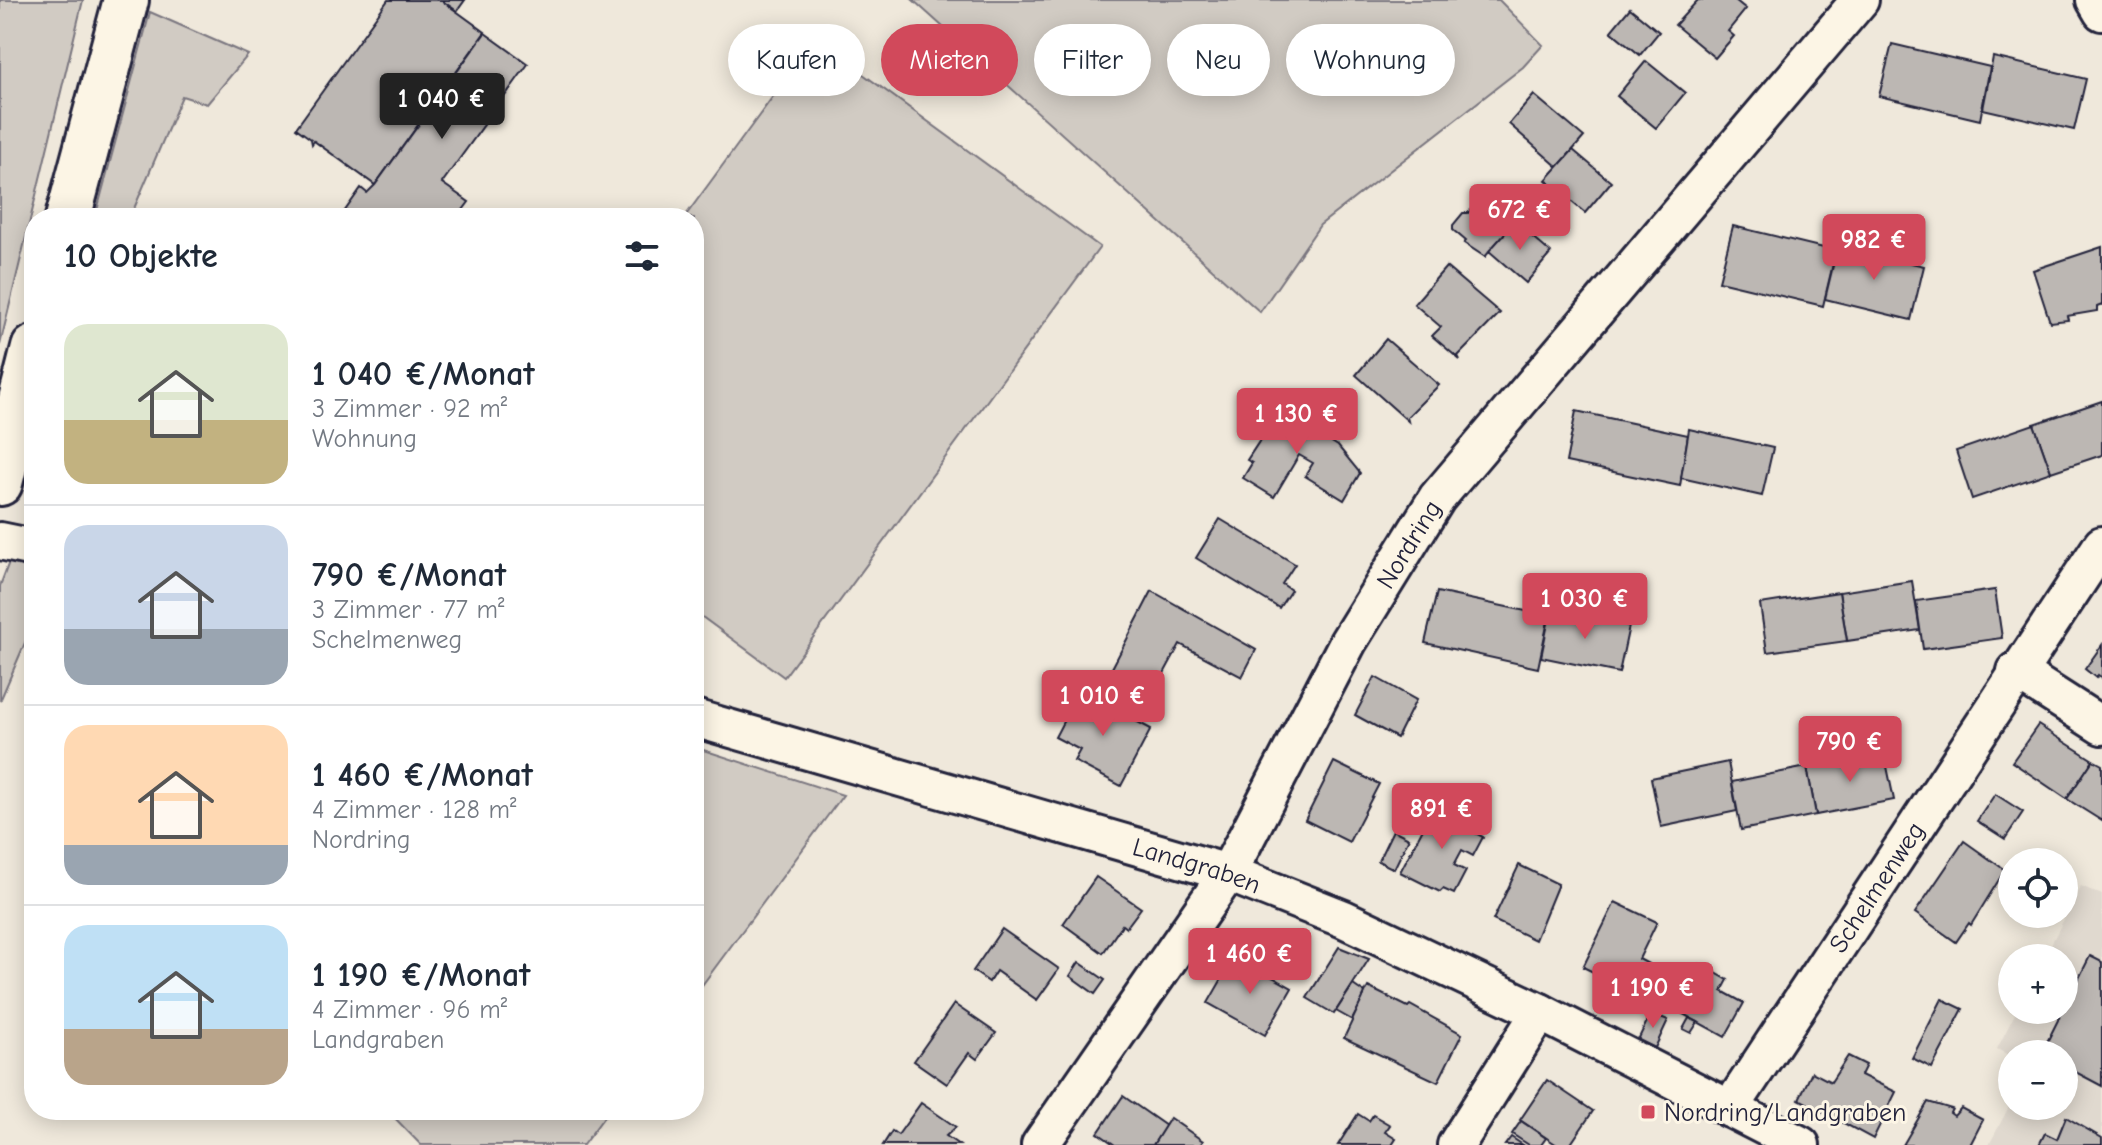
<!DOCTYPE html>
<html lang="de">
<head>
<meta charset="utf-8">
<style>
	body { margin:0; font-family:"Comic Neue",sans-serif; background:#f6f6f7; color:#1f2937; height:100vh; display:flex; flex-direction:column; font-size:30px; white-space:nowrap }
	* { box-sizing:border-box; margin:0 }
	p { font-size:26px; color:#747a83 }
	.icon { flex:none; width:44px; height:44px; fill:none; stroke:currentColor; stroke-width:2; stroke-linecap:round; stroke-linejoin:round }
	.map { position:relative; flex:1; overflow:hidden }
	.panel { position:absolute; left:24px; top:208px; width:680px; height:912px; display:flex; flex-direction:column; background:#fff; border-radius:32px; box-shadow:0 4px 20px #0003 }
	.panel>* { flex:none }
	.hud { position:absolute; left:728px; top:24px; width:760px; height:72px; display:flex; gap:16px }
	.controls { position:absolute; left:1998px; top:848px; display:grid; gap:16px }
	.controls a { display:grid; place-items:center; width:80px; height:80px; border-radius:50%; background:#fff; box-shadow:0 4px 20px #0003; font-size:40px }
	.price { position:absolute; translate:-50% -68px; padding:0 18px; border-radius:8px; background:#d1495b; color:#fff; font-size:26px; line-height:52px; filter:drop-shadow(0 2px 4px #0008) }
	.price::after { content:''; position:absolute; left:50%; top:48px; width:24px; height:18px; margin-left:-12px; background:inherit; clip-path:polygon(0 0,100% 0,50% 100%) }
	.price.on { background:#222; color:#fff }
	ul { padding:0; list-style:none }
	li { display:flex; align-items:center; gap:24px; height:200px; padding:0 40px }
	li+li { border-top:2px solid #e0e1e3 }
	li span { display:grid; place-items:center; flex:none; width:224px; height:160px; border-radius:24px; color:#555 }
	li>.icon { margin-inline-start:auto }
	span .icon { width:96px; height:96px; fill:#fffc; stroke-width:1 }
	li b { font-size:34px }
	h2 { display:flex; justify-content:space-between; align-items:center; height:96px; padding:0 40px; font-size:34px }
	.pill { padding:0 28px; border-radius:36px; background:#fff; box-shadow:0 4px 20px #0003; font-size:28px; line-height:72px }
	.pill.on { background:#d1495b; color:#fff }
	.map>svg:first-child { display:block }
	.built { fill:#e0d9cf }
	.green { fill:#d1cbc3; stroke:#7a767f; stroke-width:2 }
	.building { fill:#bcb7b3; stroke:#22223b; stroke-width:2 }
	.lines { fill:none; stroke-linecap:round; stroke-linejoin:round }
	.minor-casing { stroke:#22223b; stroke-width:42 }
	.primary-casing { stroke:#22223b; stroke-width:50 }
	.minor { stroke:#fcf5e5; stroke-width:36 }
	.primary { stroke:#fcf5e5; stroke-width:44 }
	.poi-dot { fill:#d1495b; stroke:#fcf5e5; stroke-width:3 }
	.labels { text-anchor:middle; stroke-width:6; stroke-linejoin:round; paint-order:stroke }
	.street-label { font-size:26px; fill:#22223b; stroke:#fcf5e5 }
	.poi-label { font-size:26px; fill:#22223b; stroke:#fcf5e5; text-anchor:start }
</style>
</head>
<body>
<div class="map">
<svg width="2102" height="1145" viewBox="0 0 2102 1145">
	<rect width="100%" height="100%" fill="#efe8db"/>
	<filter id="ink" filterUnits="userSpaceOnUse"><feTurbulence type="fractalNoise" baseFrequency=".0125" numOctaves="2"/><feDisplacementMap in="SourceGraphic" scale="16" xChannelSelector="R" yChannelSelector="G"/><feConvolveMatrix kernelMatrix="1 2 1 2 8 2 1 2 1" color-interpolation-filters="sRGB"/></filter>
	<g filter="url(#ink)">
		<path class="built" d="M2081,886L2102,895V1145H1989L2012,1101V1106H2064V1054H2012V1057L1997,1049L2017,1010H2064V958H2044Z"/>
		<g class="green">
			<path d="M0,0H83L0,345Z"/>
			<path d="M913,0H1499L1543,45L1523,67L1320,225L1260,312Z"/>
			<path d="M150,12L248,55L207,104L182,96L130,218H95Z"/>
			<path d="M815,39L1100,247L784,677L694,611V218H684Z"/>
			<path d="M12,554L34,559V622L0,701V586Z"/>
			<path d="M694,747L843,795L694,996Z"/>
			<path d="M387,1110H609L583,1145H421Z"/>
		</g>
		<g class="building">
			<path d="M388,0H441L485,32L375,185L314,141L312,144L311,139L296,128Z"/>
			<path d="M441,0H465L457,11Z"/>
			<path d="M1698,0H1735L1746,9L1728,31L1734,36L1715,58L1675,25Z"/>
			<path d="M1630,8L1659,32L1640,55L1611,31Z"/>
			<path d="M485,33L528,64L442,183L469,202L457,218H347L342,215L361,188L367,193L375,185Z"/>
			<path d="M1892,44L1990,67L1980,120L1879,96Z"/>
			<path d="M1993,57L2086,79L2074,130L1983,109Z"/>
			<path d="M1646,61L1685,93L1656,128L1617,96Z"/>
			<path d="M1534,95L1584,137L1558,167L1509,124Z"/>
			<path d="M1573,150L1611,182L1585,213L1546,180Z"/>
			<path d="M1478,195L1512,225L1485,257L1464,243L1466,241L1453,230V225L1463,213H1468L1480,198Z"/>
			<path d="M1515,222L1551,253L1526,283L1489,251Z"/>
			<path d="M1733,226L1836,251L1823,306L1719,281Z"/>
			<path d="M1838,245L1924,266L1911,320L1825,299Z"/>
			<path d="M2102,247V305L2097,307V311L2067,316L2068,320L2050,322L2033,270Z"/>
			<path d="M1446,267L1500,313L1458,356L1460,360L1432,336L1441,327L1414,304Z"/>
			<path d="M1386,339L1439,385L1407,417L1408,421L1356,375Z"/>
			<path d="M2102,401V455L2051,472L2034,424Z"/>
			<path d="M1279,405L1288,406L1290,416L1338,446L1360,473L1344,500L1305,476L1313,463L1299,455L1274,497L1243,478L1252,463L1247,460L1260,440L1251,435L1263,417L1269,421L1275,415Z"/>
			<path d="M1576,411L1688,435L1680,486L1566,462Z"/>
			<path d="M2034,424L2051,472L1972,499L1956,451Z"/>
			<path d="M1689,429L1773,448L1762,496L1681,478Z"/>
			<path d="M1220,519L1295,564L1282,584L1291,590L1279,608L1196,558Z"/>
			<path d="M1912,581L1920,630L1847,641L1839,592Z"/>
			<path d="M1995,590L2002,638L1923,649L1916,601Z"/>
			<path d="M1152,591L1256,650L1242,677L1180,644L1154,692L1111,670Z"/>
			<path d="M1437,592L1549,616L1538,668L1425,643Z"/>
			<path d="M1839,592L1847,641L1767,652L1760,604Z"/>
			<path d="M1551,609L1629,626L1619,673L1541,657Z"/>
			<path d="M2102,645V678L2098,675L2096,678L2085,669Z"/>
			<path d="M1375,677L1416,700L1397,738L1355,715Z"/>
			<path d="M1079,691L1151,729L1121,786L1074,761L1080,750L1055,737Z"/>
			<path d="M2038,725L2093,760L2067,799L2012,762Z"/>
			<path d="M1884,752L1894,800L1816,815L1807,767Z"/>
			<path d="M2093,760L2102,765V821L2067,799Z"/>
			<path d="M1334,762L1379,784L1349,842L1305,820Z"/>
			<path d="M1728,762L1737,811L1661,827L1651,778Z"/>
			<path d="M1807,767L1816,815L1741,830L1732,782Z"/>
			<path d="M1995,794L2023,812L2005,839L1977,821Z"/>
			<path d="M1451,804L1470,814L1464,827L1483,837L1473,856L1462,850L1454,865L1466,871L1454,894L1443,889L1440,892L1400,872L1432,811L1444,817Z"/>
			<path d="M1393,830L1409,838L1394,869L1378,861Z"/>
			<path d="M1964,841L2005,870L1971,925L1969,923L1956,942L1915,913Z"/>
			<path d="M1519,865L1558,884L1535,940L1493,920Z"/>
			<path d="M1096,877L1141,908L1126,928L1122,925L1103,953L1063,924Z"/>
			<path d="M1615,902L1657,922L1639,959L1654,967L1640,995L1583,967Z"/>
			<path d="M1002,929L1059,969L1037,1000L996,971L989,982L973,971Z"/>
			<path d="M1339,947L1369,959L1334,1014L1307,998Z"/>
			<path d="M1235,956L1292,988L1265,1035L1208,1003Z"/>
			<path d="M2090,956L2102,962V1086L2064,1066V1054H2041Z"/>
			<path d="M1079,962L1105,980L1095,994L1070,976Z"/>
			<path d="M1700,964L1728,980L1722,991L1744,1003L1725,1037L1674,1009Z"/>
			<path d="M1353,985L1366,994L1352,1020L1336,1011Z"/>
			<path d="M1368,987L1408,1007L1410,1005L1462,1034L1438,1082L1344,1038Z"/>
			<path d="M1942,999L1963,1009L1932,1068L1912,1058Z"/>
			<path d="M954,1004L996,1033L977,1059L969,1053L947,1084L914,1061Z"/>
			<path d="M1651,1013L1668,1020L1655,1048L1638,1040Z"/>
			<path d="M1689,1018L1698,1022L1691,1033L1683,1029Z"/>
			<path d="M1848,1056L1866,1065L1861,1075L1896,1092L1873,1139L1799,1099L1812,1072L1831,1082Z"/>
			<path d="M1547,1080L1593,1111L1570,1145H1557L1520,1120Z"/>
			<path d="M1123,1096L1166,1126L1153,1145H1115L1098,1133Z"/>
			<path d="M1928,1102L1952,1109L1950,1113L1954,1116L1961,1108L1983,1120L1970,1145H1903Z"/>
			<path d="M921,1103L956,1127L946,1136L959,1145H883L892,1131L898,1135Z"/>
			<path d="M1358,1114L1369,1121L1373,1115L1390,1125L1385,1132L1396,1139L1392,1145H1338Z"/>
			<path d="M2066,1117L2102,1138V1145H2039L2045,1133L2057,1139Z"/>
			<path d="M1170,1118L1203,1141L1200,1145H1153Z"/>
			<path d="M1521,1121L1546,1138L1541,1145H1529L1512,1134Z"/>
			<path d="M1511,1137L1523,1145H1505Z"/>
		</g>
		<g class="lines">
			<g class="minor-casing">
				<g id="minor">
					<path d="M2095,0L2102,12"/>
					<path d="M0,541L34,548"/>
					<path d="M2016,671L2102,726"/>
					<path id="s1" d="M694,718L1228,873L1344,919L1540,1012L1801,1145"/>
					<path id="s2" d="M1730,1109L2102,545"/>
					<path id="s3" d="M1040,1145L1228,873L1348,642L1437,498L1860,0"/>
					<path d="M1456,1145L1540,1012"/>
				</g>
			</g>
			<g class="primary-casing">
				<g id="primary">
					<path d="M68,218L126,0"/>
					<path d="M0,483L34,348"/>
				</g>
			</g>
			<use href="#minor" class="minor"/>
			<use href="#primary" class="primary"/>
		</g>
	</g>
	<rect class="poi-dot" x="1640" y="1104" width="16" height="16" rx="4"/>
	<g class="labels">
		<g class="street-label">
			<text dy="9" stroke="none"><textPath href="#s3" startOffset="706">Nordring</textPath></text>
			<text dy="9" stroke="none"><textPath href="#s1" startOffset="524">Landgraben</textPath></text>
			<text dy="9" stroke="none"><textPath href="#s2" startOffset="266">Schelmenweg</textPath></text>
		</g>
		<g class="poi-label">
			<text x="1664" y="1121">Nordring/Landgraben</text>
		</g>
	</g>
</svg>
<div class="controls">
<a><svg class="icon" aria-label="locate" viewBox="0 0 24 24"><circle cx="12" cy="12" r="6"/><path d="M12 2v4M12 18v4M2 12h4M18 12h4"/></svg></a>
<a>+</a>
<a>−</a>
</div>
<b class="price on" style="left:442px;top:141px">1 040 €</b>
<b class="price" style="left:1520px;top:252px">672 €</b>
<b class="price" style="left:1874px;top:282px">982 €</b>
<b class="price" style="left:1297px;top:456px">1 130 €</b>
<b class="price" style="left:1585px;top:641px">1 030 €</b>
<b class="price" style="left:1103px;top:738px">1 010 €</b>
<b class="price" style="left:1850px;top:784px">790 €</b>
<b class="price" style="left:1442px;top:851px">891 €</b>
<b class="price" style="left:1250px;top:996px">1 460 €</b>
<b class="price" style="left:1653px;top:1030px">1 190 €</b>
<div class="hud">
<a class="pill">Kaufen</a>
<a class="pill on">Mieten</a>
<a class="pill">Filter</a>
<a class="pill">Neu</a>
<a class="pill">Wohnung</a>
</div>
<section class="panel">
<h2>10 Objekte<svg class="icon" aria-label="filters" viewBox="0 0 24 24"><path d="M4 7h16M4 17h16"/><circle cx="9" cy="7" r="2"/><circle cx="15" cy="17" r="2"/></svg></h2>
<ul>
<li><span style="background:linear-gradient(#dfe7d0 60%,#c2b280 0)"><svg class="icon" aria-label="home" viewBox="0 0 24 24"><path d="M3 11l9-7 9 7M6 9v11h12V9"/></svg></span><div><b>1 040 €/Monat</b><p>3 Zimmer · 92 m²</p><p>Wohnung</p></div></li>
<li><span style="background:linear-gradient(#c9d6e8 65%,#9aa5b1 0)"><svg class="icon" aria-label="home" viewBox="0 0 24 24"><path d="M3 11l9-7 9 7M6 9v11h12V9"/></svg></span><div><b>790 €/Monat</b><p>3 Zimmer · 77 m²</p><p>Schelmenweg</p></div></li>
<li><span style="background:linear-gradient(#ffd9b3 75%,#9aa5b1 0)"><svg class="icon" aria-label="home" viewBox="0 0 24 24"><path d="M3 11l9-7 9 7M6 9v11h12V9"/></svg></span><div><b>1 460 €/Monat</b><p>4 Zimmer · 128 m²</p><p>Nordring</p></div></li>
<li><span style="background:linear-gradient(#bfe0f5 65%,#b9a48a 0)"><svg class="icon" aria-label="home" viewBox="0 0 24 24"><path d="M3 11l9-7 9 7M6 9v11h12V9"/></svg></span><div><b>1 190 €/Monat</b><p>4 Zimmer · 96 m²</p><p>Landgraben</p></div></li>
</ul>
</section>
</div>
</body>
</html>
